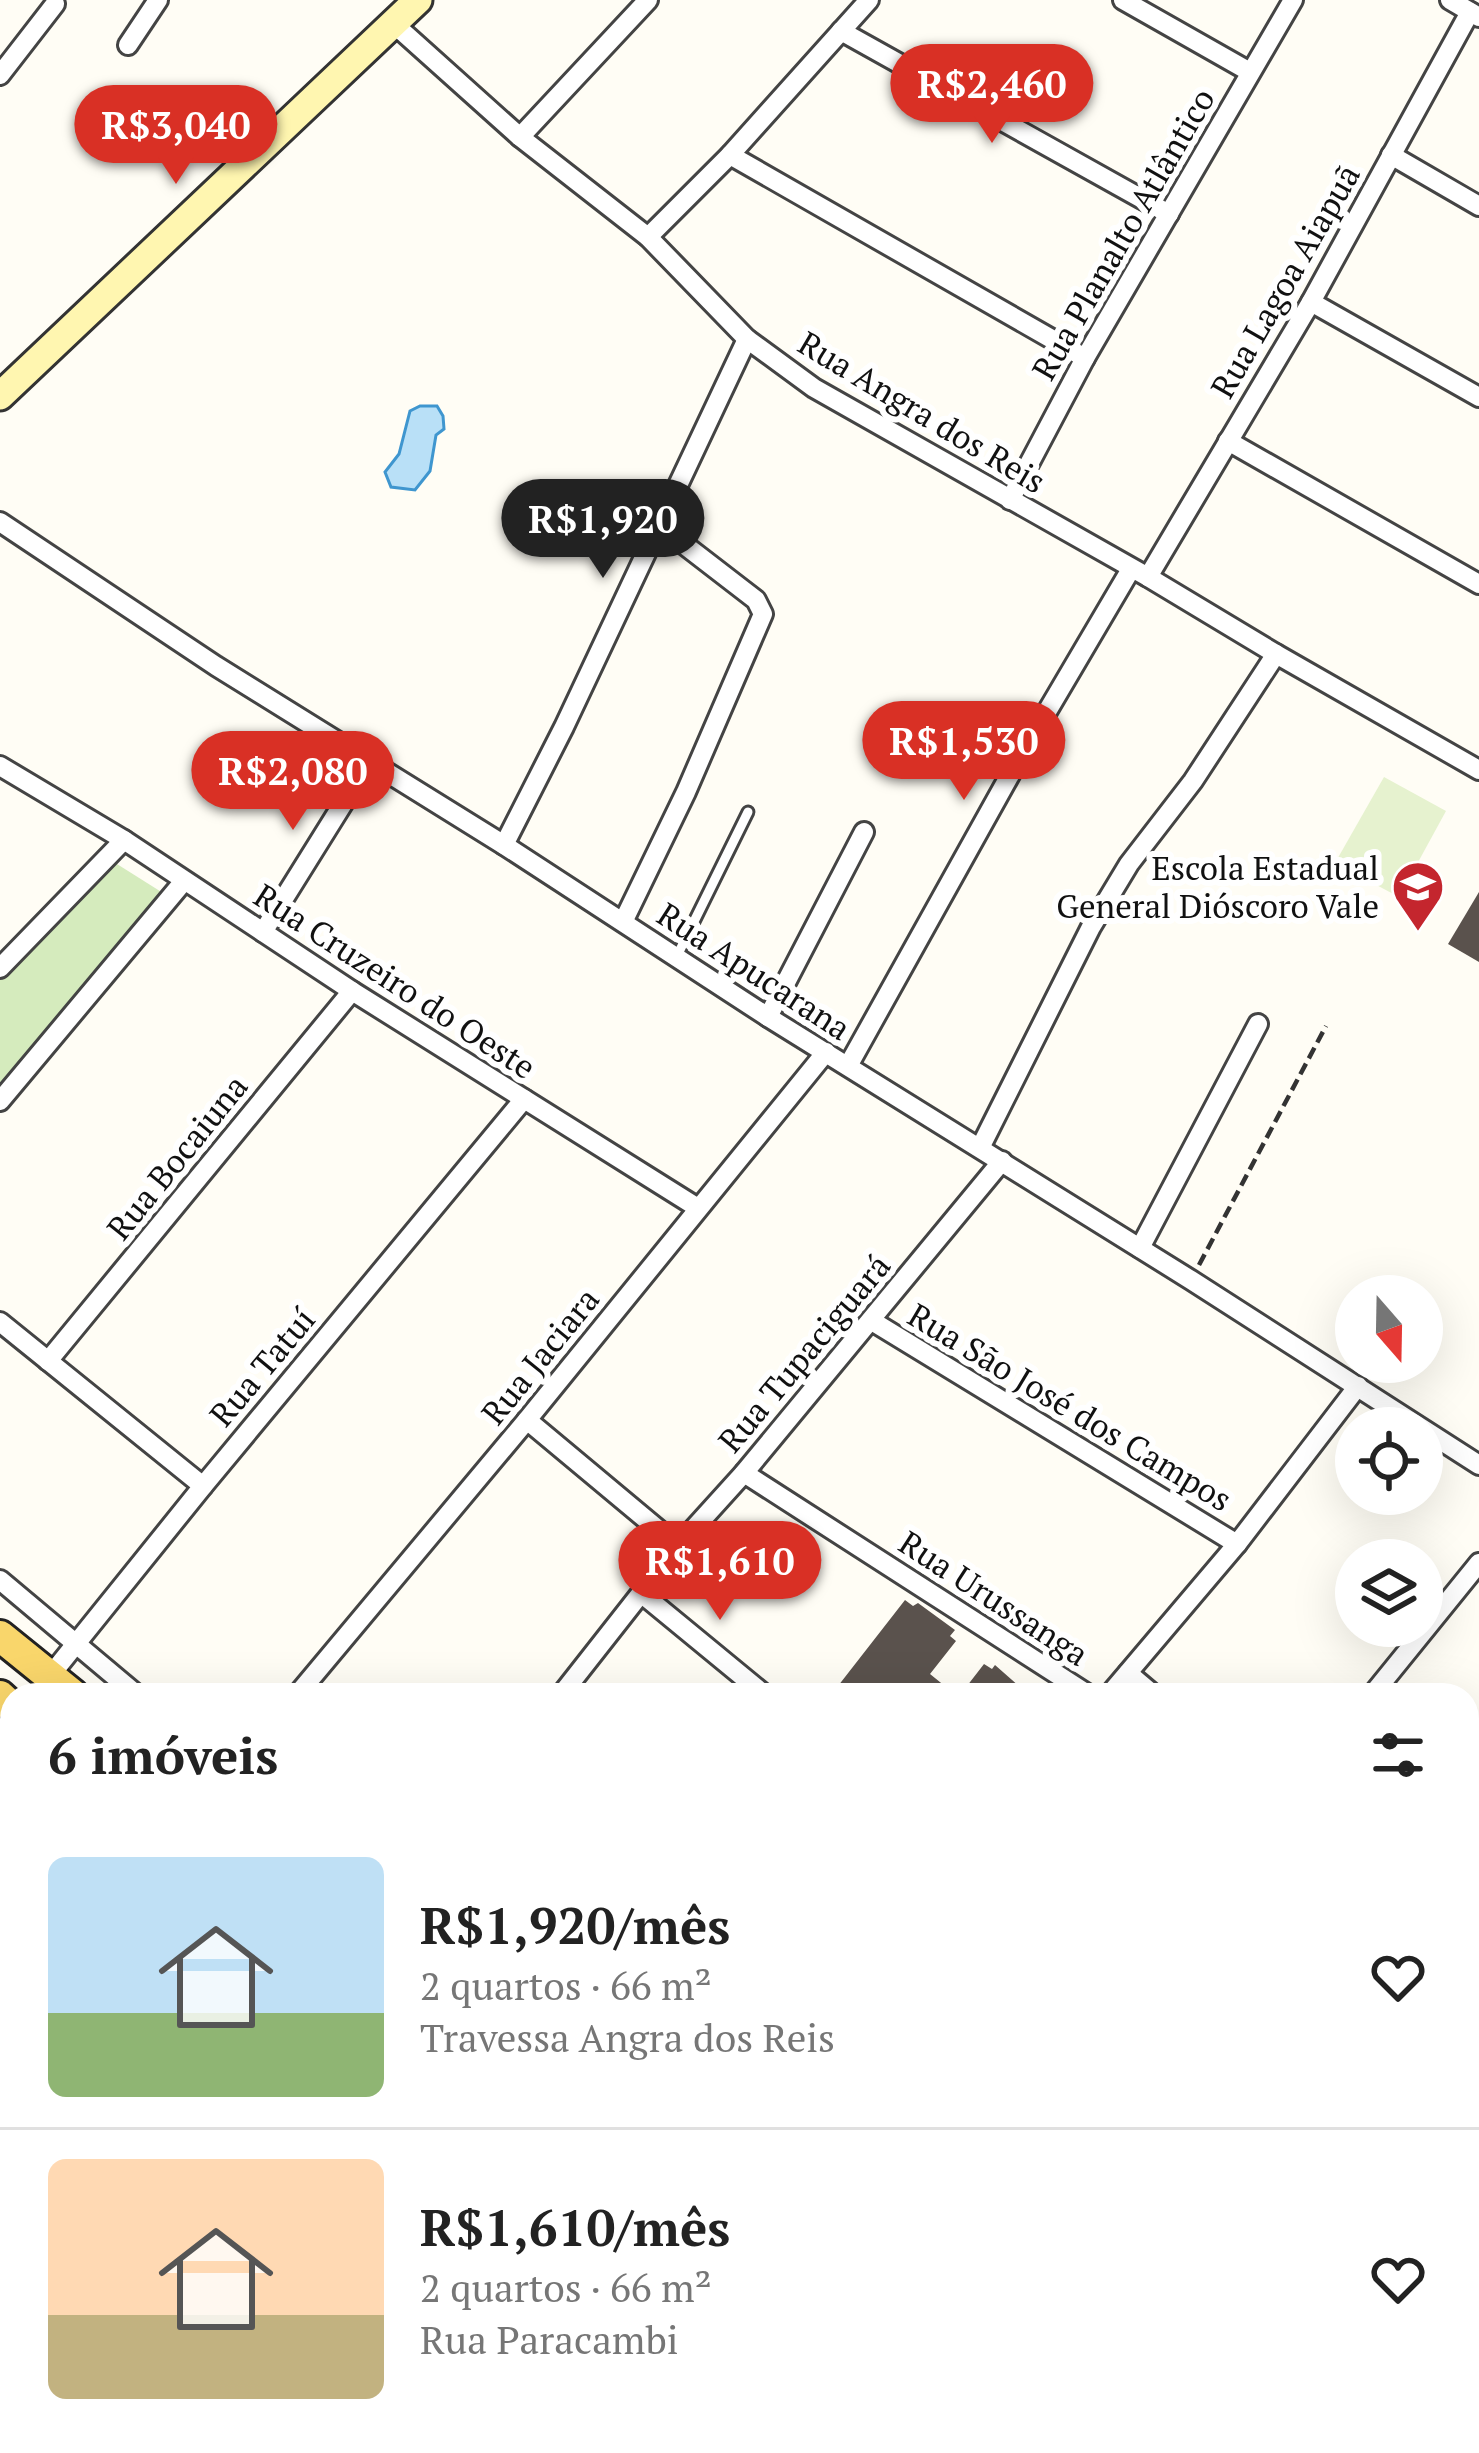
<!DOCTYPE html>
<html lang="pt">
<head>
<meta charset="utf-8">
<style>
	body { margin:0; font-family:"PT Serif",serif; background:#f6f6f6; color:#222; height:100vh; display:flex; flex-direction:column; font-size:45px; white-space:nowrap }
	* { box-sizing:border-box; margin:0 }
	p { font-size:39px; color:#767676 }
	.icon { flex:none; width:66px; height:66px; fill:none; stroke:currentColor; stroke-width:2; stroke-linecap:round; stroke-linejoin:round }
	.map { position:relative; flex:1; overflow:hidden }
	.sheet { position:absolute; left:0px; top:1683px; width:1479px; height:771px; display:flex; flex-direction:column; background:#fff; border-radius:36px 36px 0 0; box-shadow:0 12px 48px #0002 }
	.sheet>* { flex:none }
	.needle { width:78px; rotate:160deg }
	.fabs { position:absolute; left:1335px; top:1275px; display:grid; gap:24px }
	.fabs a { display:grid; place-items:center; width:108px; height:108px; border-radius:50%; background:#fff; box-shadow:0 12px 48px #0002; font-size:60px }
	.price { position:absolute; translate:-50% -102px; padding:0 27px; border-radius:42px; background:#d93025; color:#fff; font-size:39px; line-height:78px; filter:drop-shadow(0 3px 6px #0008) }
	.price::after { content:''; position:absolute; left:50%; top:72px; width:36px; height:27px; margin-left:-18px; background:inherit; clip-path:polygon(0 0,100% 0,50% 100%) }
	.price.active { background:#222; color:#fff }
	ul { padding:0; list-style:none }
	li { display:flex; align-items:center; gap:36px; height:300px; padding:0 48px }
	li+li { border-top:3px solid #e0e0e0 }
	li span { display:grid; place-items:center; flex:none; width:336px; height:240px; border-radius:18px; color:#555 }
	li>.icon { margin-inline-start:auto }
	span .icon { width:144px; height:144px; fill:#fffc; stroke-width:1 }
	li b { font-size:51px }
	h2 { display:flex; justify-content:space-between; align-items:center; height:144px; padding:0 48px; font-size:51px }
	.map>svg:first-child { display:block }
	.green { fill:#d5ebbd }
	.pitch { fill:#e6f2cf }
	.water { fill:#b9e0f7; stroke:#3f96cf; stroke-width:3 }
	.building { fill:#5a524d }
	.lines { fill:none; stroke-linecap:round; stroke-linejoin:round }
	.lane-casing { stroke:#444; stroke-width:15 }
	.street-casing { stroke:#444; stroke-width:24 }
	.secondary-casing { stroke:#333; stroke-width:33 }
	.primary-casing { stroke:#222; stroke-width:36 }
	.path { stroke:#333; stroke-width:4.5; stroke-dasharray:12 6; stroke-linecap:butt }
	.lane { stroke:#fff; stroke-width:9 }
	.street { stroke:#fff; stroke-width:18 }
	.secondary { stroke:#fff6b0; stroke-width:27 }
	.primary { stroke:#f9d66b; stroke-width:30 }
	.labels { text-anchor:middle; stroke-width:12; stroke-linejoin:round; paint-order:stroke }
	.street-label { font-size:33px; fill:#111; stroke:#fff }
	.poi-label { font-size:33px; fill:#111; stroke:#fff; text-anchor:end }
</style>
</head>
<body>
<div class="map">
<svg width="1479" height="2453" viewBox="0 0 1479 2453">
	<rect width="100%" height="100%" fill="#fffdf5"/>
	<path class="green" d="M109,859L163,893L0,1095V980Z"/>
	<path class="pitch" d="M1384,777L1446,811L1399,897L1335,863Z"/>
	<path class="water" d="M420,406H437L443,416L444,429L436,435L430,471L415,490L391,487L385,472L399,454L410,411Z"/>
	<g class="building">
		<path d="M1479,892V962L1448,944Z"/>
		<path d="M905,1600L913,1606L918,1603L955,1630L950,1636L956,1641L930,1674L956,1695H850L838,1686Z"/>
		<path d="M984,1664L992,1669L995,1665L1029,1695H960Z"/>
	</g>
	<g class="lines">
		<g class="lane-casing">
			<path id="lane" d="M676,958L748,812"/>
		</g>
		<g class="street-casing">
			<g id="street">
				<path d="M1123,0L1250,72"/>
				<path d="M1450,0L1479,17"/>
				<path d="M394,24L520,137L648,237L747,339L814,388L1148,577L1276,654L1479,770"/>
				<path d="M841,31L1169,214"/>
				<path d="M128,45L158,0"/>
				<path d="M0,75L55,4"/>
				<path d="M520,137L648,0"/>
				<path d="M730,155L1085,358"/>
				<path d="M1391,155L1479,206"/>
				<path d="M648,237L730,155L869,0"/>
				<path d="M1311,302L1479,397"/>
				<path d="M1228,441L1479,584"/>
				<path d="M1010,500L1085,358L1293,0"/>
				<path d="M0,522L216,666L504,845L768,1017L1191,1280L1479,1465"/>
				<path d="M1148,577L1311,302L1470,12"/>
				<path d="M0,766L124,840L352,991L698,1208"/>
				<path d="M504,845L564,727L747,339"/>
				<path d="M623,922L686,792L763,614L756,600L660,526"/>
				<path d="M263,932L369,762"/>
				<path d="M0,968L124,840"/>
				<path d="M768,1017L864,832"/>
				<path d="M848,1066L1015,766L1131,569"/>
				<path d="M0,1101L184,881"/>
				<path d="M980,1148L1091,927L1129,864L1193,781L1276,654"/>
				<path d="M1140,1248L1258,1024"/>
				<path d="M872,1321L1237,1544"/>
				<path d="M0,1322L203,1486"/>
				<path d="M48,1361L352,991"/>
				<path d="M527,1420L678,1546"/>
				<path d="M744,1473L1089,1695"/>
				<path d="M0,1580L137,1695"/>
				<path d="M641,1593L765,1695"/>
				<path d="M1128,1673L1154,1695"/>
				<path d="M50,1676L203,1486L524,1099"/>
				<path d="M297,1695L527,1420L826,1052"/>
				<path d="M561,1695L678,1546L744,1473L1002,1161"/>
				<path d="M1109,1695L1237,1544L1358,1386"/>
				<path d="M1372,1695L1479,1563"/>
				<path d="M0,1759L12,1768"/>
				<path d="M1467,1905L1479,1891"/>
				<path d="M1467,1947L1479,1932"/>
				<path d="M0,1993L12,1979"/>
				<path d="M1467,2028L1479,2038"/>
				<path d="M1467,2267L1479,2252"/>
				<path d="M0,2312L12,2297"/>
				<path d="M0,2434L29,2453"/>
				<path d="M384,2442L402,2453"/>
				<path d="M436,2442V2453"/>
				<path d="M515,2442L528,2453"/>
				<path d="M831,2442L844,2453"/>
				<path d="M1046,2442L1060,2453"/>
				<path d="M1352,2442L1365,2453"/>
				<path d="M688,2453L697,2442"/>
				<path d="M1023,2453L1027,2442"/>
				<path d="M1314,2453L1323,2442"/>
			</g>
		</g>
		<g class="secondary-casing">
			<path id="secondary" d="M0,396L418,0"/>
		</g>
		<g class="primary-casing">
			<g id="primary">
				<path d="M0,1636L73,1695"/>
				<path d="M0,1696L12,1707"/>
				<path d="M895,2442L908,2453"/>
				<path d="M977,2442L990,2453"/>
			</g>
		</g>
		<path class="path" d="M1199,1265L1326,1026"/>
		<use href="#lane" class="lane"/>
		<use href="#street" class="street"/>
		<use href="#secondary" class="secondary"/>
		<use href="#primary" class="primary"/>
	</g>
	<defs>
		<g id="school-pin" transform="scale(2.7)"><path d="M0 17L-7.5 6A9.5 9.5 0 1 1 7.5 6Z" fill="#c4262e" stroke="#fff"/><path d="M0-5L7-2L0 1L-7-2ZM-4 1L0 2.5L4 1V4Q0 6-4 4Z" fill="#fff"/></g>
	</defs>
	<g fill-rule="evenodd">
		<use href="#school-pin" x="1418" y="887"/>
	</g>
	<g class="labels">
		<g class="street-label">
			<text transform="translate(1123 234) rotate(-60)" y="12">Rua Planalto Atlântico</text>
			<text transform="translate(1285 281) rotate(-60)" y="12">Rua Lagoa Aiapuã</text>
			<text transform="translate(922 412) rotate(31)" y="12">Rua Angra dos Reis</text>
			<text transform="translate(754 971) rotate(33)" y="12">Rua Apucarana</text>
			<text transform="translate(395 981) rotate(33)" y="12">Rua Cruzeiro do Oeste</text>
			<text transform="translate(177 1157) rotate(-51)" y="12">Rua Bocaiuna</text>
			<text transform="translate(804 1353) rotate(-50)" y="12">Rua Tupaciguará</text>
			<text transform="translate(540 1356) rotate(-51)" y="12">Rua Jaciara</text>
			<text transform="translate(262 1367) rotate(-50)" y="12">Rua Tatuí</text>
			<text transform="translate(1070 1407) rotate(31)" y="12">Rua São José dos Campos</text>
			<text transform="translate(994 1598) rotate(33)" y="12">Rua Urussanga</text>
		</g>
		<g class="poi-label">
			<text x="1379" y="880">Escola Estadual<tspan x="1379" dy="38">General Dióscoro Vale</tspan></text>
		</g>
	</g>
</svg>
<div class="fabs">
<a><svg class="needle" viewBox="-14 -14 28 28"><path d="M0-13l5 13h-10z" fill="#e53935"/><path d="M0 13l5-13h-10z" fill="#767676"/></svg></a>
<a><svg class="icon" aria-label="locate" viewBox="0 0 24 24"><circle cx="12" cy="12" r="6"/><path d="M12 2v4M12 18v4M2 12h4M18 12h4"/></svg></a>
<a><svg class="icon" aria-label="layers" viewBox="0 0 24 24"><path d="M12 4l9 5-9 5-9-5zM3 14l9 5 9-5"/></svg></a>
</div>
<b class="price" style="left:992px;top:146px">R$2,460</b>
<b class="price" style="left:176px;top:187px">R$3,040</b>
<b class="price active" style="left:603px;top:581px">R$1,920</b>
<b class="price" style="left:964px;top:803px">R$1,530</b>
<b class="price" style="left:293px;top:833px">R$2,080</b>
<b class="price" style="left:720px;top:1623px">R$1,610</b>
<section class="sheet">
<h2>6 imóveis<svg class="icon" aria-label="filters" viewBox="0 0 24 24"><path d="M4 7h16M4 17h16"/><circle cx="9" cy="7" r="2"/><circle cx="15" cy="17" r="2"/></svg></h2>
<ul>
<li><span style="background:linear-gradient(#bfe0f5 65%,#8fb573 0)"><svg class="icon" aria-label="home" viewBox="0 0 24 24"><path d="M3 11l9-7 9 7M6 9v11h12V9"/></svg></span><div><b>R$1,920/mês</b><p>2 quartos · 66 m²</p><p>Travessa Angra dos Reis</p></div><svg class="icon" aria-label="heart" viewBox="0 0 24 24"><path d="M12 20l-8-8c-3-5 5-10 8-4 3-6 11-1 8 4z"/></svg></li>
<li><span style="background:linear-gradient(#ffd9b3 65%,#c2b280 0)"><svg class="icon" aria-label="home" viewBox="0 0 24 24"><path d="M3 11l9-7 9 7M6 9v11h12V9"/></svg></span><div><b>R$1,610/mês</b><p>2 quartos · 66 m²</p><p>Rua Paracambi</p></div><svg class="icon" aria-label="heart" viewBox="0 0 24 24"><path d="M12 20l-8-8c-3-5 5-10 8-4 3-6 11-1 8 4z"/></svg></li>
</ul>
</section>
</div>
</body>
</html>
